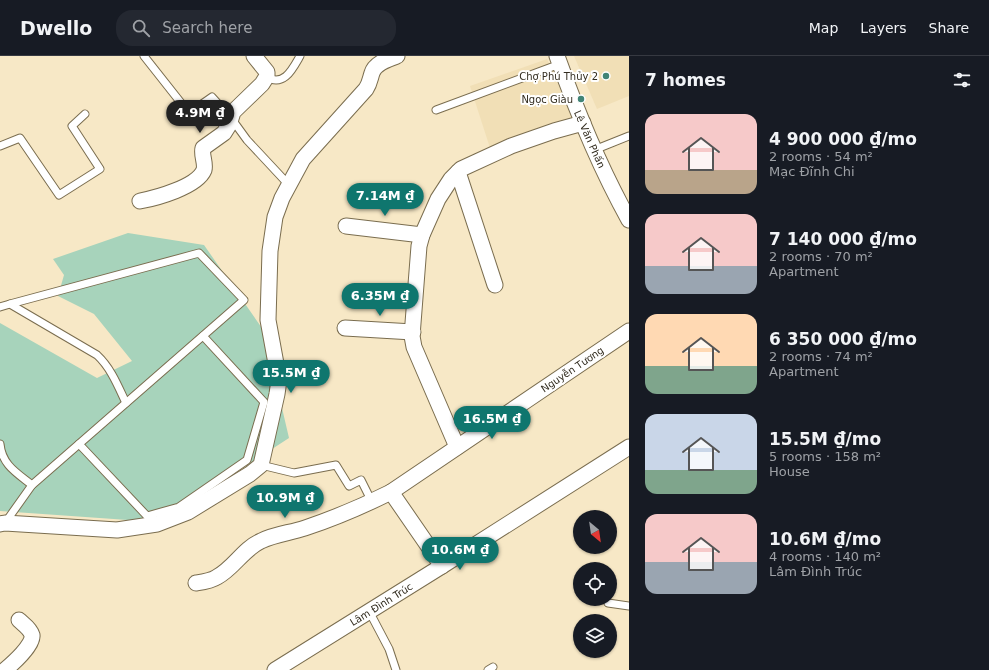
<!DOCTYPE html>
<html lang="en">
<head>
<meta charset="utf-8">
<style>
	body { margin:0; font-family:"DejaVu Sans",sans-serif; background:#242831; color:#f1f3f6; height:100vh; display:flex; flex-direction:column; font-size:15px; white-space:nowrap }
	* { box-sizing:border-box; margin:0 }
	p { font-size:13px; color:#9ea1a6 }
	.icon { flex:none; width:22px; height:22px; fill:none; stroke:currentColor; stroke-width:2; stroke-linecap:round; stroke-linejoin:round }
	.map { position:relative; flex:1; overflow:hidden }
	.sheet { display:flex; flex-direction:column; background:#171b24; width:360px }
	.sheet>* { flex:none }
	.needle { width:26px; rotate:151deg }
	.controls { position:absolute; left:573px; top:454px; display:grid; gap:8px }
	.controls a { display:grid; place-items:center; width:44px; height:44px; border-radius:50%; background:#171b24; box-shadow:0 1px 3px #0004; font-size:20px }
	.price { position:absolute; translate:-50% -34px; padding:0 9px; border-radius:14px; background:#0f766e; color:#fff; font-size:13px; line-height:26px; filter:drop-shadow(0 1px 2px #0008) }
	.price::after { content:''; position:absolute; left:50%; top:24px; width:12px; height:9px; margin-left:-6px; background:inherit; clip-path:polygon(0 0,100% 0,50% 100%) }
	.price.on { background:#222; color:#fff }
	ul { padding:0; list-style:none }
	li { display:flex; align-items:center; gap:12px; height:100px; padding:0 16px }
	li span { display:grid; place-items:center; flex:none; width:112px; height:80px; border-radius:12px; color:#555 }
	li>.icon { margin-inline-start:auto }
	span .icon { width:48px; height:48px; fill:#fffc; stroke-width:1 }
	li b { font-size:17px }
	h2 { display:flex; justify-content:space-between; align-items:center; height:48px; padding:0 16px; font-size:17px }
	header { display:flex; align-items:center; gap:24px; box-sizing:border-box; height:56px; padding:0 20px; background:#171b24; border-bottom:1px solid #363941 }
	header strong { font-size:19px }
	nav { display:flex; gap:22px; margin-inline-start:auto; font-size:14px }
	.search { width:280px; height:36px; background:#242831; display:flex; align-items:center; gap:10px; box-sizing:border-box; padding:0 14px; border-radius:16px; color:#9ea1a6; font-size:15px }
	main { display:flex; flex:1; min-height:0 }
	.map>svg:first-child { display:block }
	.built { fill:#f1dfb6 }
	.green { fill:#a7d3bb }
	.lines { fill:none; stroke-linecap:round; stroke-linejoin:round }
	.lane-casing { stroke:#7a6d4f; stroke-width:9 }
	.street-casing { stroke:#7a6d4f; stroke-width:17 }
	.lane { stroke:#fff; stroke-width:7 }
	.street { stroke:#fff; stroke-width:15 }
	.poi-dot { fill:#418476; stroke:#fff; stroke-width:1.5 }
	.labels { text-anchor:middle; stroke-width:4; stroke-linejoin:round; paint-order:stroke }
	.poi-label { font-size:10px; fill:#322c1f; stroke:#fff; text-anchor:end }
	.street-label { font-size:10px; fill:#322c1f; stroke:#fff }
</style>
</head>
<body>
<header>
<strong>Dwello</strong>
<div class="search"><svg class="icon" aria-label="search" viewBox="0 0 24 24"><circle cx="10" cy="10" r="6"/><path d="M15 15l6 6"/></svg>Search here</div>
<nav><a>Map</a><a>Layers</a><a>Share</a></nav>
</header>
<main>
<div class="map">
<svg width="629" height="614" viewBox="0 0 629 614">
	<rect width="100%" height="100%" fill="#f7e8c6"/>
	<g class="built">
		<path d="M574,0H629V40L597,53Z"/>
		<path d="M547,3L576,68L491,95L470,30Z"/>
	</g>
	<path class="green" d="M128,177L204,189L264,275L289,382L174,457L142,465L0,455V267L97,322L132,305L94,258L58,240L64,219L53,203Z"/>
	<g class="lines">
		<g class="lane-casing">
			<g id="lane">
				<path d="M144,0L189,57L212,41L231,62L247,84L289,129"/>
				<path d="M266,21C284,31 292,14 300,0"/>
				<path d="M436,54L560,8"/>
				<path d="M0,90L20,82L59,139L100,113L72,70L85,58"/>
				<path d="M594,94L629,80"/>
				<path d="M0,251L10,248L97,299C111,312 118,330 126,347"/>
				<path d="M0,388C2,409 17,417 32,429"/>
				<path d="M79,388L147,460L179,451L247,404L264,346L203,280"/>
				<path d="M261,409L294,417L336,409L349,430L361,424L372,446"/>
				<path d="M5,467L32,429L244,244L199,197L10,248"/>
				<path d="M608,547L629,550"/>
				<path d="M369,555L389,593L396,614"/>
				<path d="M488,614L493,611"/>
			</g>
		</g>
		<g class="street-casing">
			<g id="street">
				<path d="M557,0C577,56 600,112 629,164"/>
				<path d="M458,116L495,229"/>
				<path d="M140,145C156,142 197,131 204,114C206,107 201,99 203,92L224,77L229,69L233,56L262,28L267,20V16L254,0"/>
				<path d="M346,170L422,179"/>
				<path d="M345,272L413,276"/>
				<path d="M457,391L414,291L412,280L419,190L422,179L438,143L451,123L461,113L511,90L554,75L583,67"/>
				<path d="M0,468L5,467L117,474L157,468L188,456L250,418L261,409L277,338L279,324L268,264L270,195L275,161L282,142L303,103L366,33C370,27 370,23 372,17C375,7 388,3 397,0"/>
				<path d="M442,510L391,436L629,275"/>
				<path d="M196,527C203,526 211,525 217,521C234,512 243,493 261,485C275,478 290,477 305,472C335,462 363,450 391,436"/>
				<path d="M5,614C12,608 34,589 32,579C30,572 23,568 19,564"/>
				<path d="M275,614L442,510L629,391"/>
			</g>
		</g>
		<use href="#lane" class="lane"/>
		<use href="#street" class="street"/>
	</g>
	<g class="poi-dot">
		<circle cx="606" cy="20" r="4"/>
		<circle cx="581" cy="43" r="4"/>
	</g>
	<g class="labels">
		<g class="poi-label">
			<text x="598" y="24">Chợ Phú Thủy 2</text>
			<text x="573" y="47">Ngọc Giàu</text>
		</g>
		<g class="street-label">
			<text transform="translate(590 83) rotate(66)" y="4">Lê Văn Phấn</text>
			<text transform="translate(572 313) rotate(-34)" y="4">Nguyễn Tương</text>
			<text transform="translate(381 548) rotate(-32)" y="4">Lâm Đình Trúc</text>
		</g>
	</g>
</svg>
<div class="controls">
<a><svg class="needle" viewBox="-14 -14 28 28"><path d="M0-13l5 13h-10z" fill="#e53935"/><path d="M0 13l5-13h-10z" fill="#9ea1a6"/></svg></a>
<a><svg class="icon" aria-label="locate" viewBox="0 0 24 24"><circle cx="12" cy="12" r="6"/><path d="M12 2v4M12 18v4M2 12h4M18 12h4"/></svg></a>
<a><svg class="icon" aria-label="layers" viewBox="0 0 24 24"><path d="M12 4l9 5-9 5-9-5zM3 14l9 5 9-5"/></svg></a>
</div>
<b class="price on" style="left:200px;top:78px">4.9M ₫</b>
<b class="price" style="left:385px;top:161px">7.14M ₫</b>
<b class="price" style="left:380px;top:261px">6.35M ₫</b>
<b class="price" style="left:291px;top:338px">15.5M ₫</b>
<b class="price" style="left:492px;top:384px">16.5M ₫</b>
<b class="price" style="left:285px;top:463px">10.9M ₫</b>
<b class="price" style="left:460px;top:515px">10.6M ₫</b>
</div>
<section class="sheet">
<h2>7 homes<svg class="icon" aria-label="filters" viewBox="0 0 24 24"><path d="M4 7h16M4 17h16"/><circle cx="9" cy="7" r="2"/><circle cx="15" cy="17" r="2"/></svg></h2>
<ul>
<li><span style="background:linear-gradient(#f6c9c9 70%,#b9a48a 0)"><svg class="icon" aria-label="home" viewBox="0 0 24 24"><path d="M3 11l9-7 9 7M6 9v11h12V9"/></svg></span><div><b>4 900 000 ₫/mo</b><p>2 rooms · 54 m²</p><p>Mạc Đĩnh Chi</p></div></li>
<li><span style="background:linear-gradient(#f6c9c9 65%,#9aa5b1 0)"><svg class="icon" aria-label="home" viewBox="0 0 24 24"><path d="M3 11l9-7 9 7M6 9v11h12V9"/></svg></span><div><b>7 140 000 ₫/mo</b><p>2 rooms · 70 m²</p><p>Apartment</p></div></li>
<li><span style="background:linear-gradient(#ffd9b3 65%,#7fa58c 0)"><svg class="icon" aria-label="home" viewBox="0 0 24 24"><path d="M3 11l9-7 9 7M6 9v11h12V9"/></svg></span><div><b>6 350 000 ₫/mo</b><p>2 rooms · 74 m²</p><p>Apartment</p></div></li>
<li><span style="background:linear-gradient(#c9d6e8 70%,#7fa58c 0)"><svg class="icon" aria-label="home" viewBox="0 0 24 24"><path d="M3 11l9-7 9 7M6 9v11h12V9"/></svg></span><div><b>15.5M ₫/mo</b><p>5 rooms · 158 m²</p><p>House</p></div></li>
<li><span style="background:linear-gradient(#f6c9c9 60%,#9aa5b1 0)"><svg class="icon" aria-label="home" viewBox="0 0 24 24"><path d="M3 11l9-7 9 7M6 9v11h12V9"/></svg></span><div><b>10.6M ₫/mo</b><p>4 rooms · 140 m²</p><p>Lâm Đình Trúc</p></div></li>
</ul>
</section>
</main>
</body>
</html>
